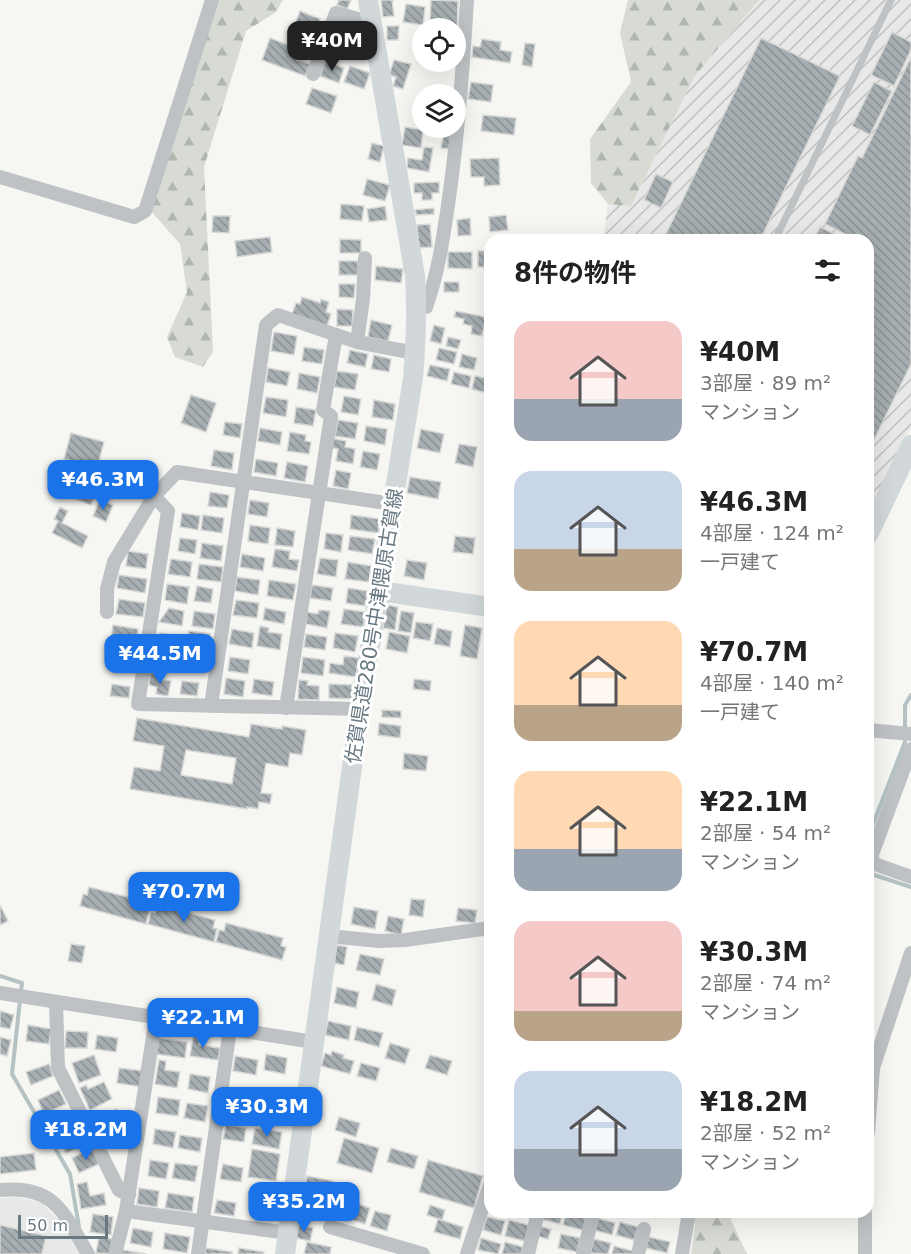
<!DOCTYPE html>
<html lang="ja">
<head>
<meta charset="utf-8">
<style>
	body { margin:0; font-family:"DejaVu Sans","Noto Sans JP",sans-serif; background:#f2f2f2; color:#222; height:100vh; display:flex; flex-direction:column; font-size:22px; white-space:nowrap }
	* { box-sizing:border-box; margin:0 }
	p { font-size:20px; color:#767676 }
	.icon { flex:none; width:33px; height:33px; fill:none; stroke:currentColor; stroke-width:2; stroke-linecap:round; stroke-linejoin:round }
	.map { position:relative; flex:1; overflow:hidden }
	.details { position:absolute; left:484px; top:234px; width:390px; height:984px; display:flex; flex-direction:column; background:#fff; border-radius:18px; box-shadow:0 6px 24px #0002 }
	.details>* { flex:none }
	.fabs { position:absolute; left:412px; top:18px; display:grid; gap:12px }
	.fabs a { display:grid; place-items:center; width:54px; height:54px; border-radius:50%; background:#fff; box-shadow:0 6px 24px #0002; font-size:30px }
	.scale { position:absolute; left:18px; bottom:15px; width:90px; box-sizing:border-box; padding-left:6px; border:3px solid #687982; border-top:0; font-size:16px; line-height:21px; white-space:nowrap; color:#687982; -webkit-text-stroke:4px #fff; paint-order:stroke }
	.price { position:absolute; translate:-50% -51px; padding:0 14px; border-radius:12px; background:#1a73e8; color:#fff; font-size:20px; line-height:39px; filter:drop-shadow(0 2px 3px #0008) }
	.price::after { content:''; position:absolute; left:50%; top:36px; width:18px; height:14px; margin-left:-9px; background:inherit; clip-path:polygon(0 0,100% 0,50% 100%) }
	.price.current { background:#222; color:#fff }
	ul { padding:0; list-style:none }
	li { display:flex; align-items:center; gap:18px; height:150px; padding:0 30px }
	li span { display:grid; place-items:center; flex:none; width:168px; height:120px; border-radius:18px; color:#555 }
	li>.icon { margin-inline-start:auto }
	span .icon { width:72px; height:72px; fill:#fffc; stroke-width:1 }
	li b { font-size:26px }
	h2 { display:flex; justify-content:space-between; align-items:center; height:72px; padding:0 30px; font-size:26px }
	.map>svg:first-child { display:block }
	.built { fill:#e7e8e7 }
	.industrial { fill:url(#industrial-furrows) }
	.forest { fill:url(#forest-firs) }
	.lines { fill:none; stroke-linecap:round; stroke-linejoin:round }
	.stream { stroke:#b4c2c4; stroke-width:4 }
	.building { fill:url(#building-back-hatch); stroke:#d8d8d6; stroke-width:1.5; fill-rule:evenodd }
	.lane { stroke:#bec2c5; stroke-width:7 }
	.street { stroke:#bec2c5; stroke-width:14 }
	.secondary { stroke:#d2d8da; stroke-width:20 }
	.labels { text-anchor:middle; stroke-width:6; stroke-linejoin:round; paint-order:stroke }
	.street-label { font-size:20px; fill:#687982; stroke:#fff }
</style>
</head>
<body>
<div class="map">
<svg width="911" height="1254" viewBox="0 0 911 1254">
	<defs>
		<pattern id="industrial-furrows" width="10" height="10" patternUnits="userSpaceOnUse" patternTransform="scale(1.5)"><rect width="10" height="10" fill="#e7e8e7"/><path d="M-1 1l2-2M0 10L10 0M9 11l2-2" fill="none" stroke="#bfc1c1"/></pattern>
		<pattern id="forest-firs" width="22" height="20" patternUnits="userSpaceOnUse" patternTransform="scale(1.5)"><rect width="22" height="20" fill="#d7dbd3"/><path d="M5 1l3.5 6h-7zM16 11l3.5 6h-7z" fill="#b2b6b1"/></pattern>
		<pattern id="building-back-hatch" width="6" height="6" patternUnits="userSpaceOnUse" patternTransform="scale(1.5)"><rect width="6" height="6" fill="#a6aeb2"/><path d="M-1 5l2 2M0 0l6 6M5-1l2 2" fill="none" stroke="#8b9296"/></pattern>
	</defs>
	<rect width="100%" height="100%" fill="#f6f6f3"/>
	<path class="built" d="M15,1197L40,1202L62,1223L79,1254H0V1198Z"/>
	<path class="industrial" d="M759,0H911V427L869,517L868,240H603L608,204L631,206L694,77Z"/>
	<g class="forest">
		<path d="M218,0H283L276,12L246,31L204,167L213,352L203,367L175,357L167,337L187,292L180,244L150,210Z"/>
		<path d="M628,0H759L694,77L631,206L608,204L591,183L590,139L631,82L620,33Z"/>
		<path d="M689,1212H734L731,1220L747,1254H691L695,1224Z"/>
	</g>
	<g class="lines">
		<g class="stream">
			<path d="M868,837L905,742V705L911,695"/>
			<path d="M868,873L911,887"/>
			<path d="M0,976L22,983L21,992"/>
			<path d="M20,1000L12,1074L70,1174L79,1227"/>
		</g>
	</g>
	<g class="building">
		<path d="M339,0H351L347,9L337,5Z"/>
		<path d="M381,0H395H392L394,16L383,17Z"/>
		<path d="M431,0L458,1L457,35L456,28H446V23L430,22Z"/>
		<path d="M406,4L425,7L423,25L403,22Z"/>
		<path d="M300,11L320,19L314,35L294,27Z"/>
		<path d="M339,20L362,28L356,43L334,36Z"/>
		<path d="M387,26H399L398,40H387Z"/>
		<path d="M892,32L911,42V50L894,86L871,75Z"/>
		<path d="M270,38L301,50L297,60L310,64L305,76L262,60Z"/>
		<path d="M761,38L840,76L760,240H663Z"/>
		<path d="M482,39L501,42L500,50L512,52L510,63L472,57L473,46L480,47Z"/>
		<path d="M525,43L535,44L532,67L522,65Z"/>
		<path d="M911,57V364L871,446L868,445V240H849L851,237L825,224L858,156L862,158Z"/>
		<path d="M394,60L411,64L403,89L393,86L396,77L389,75Z"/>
		<path d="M325,61L344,68L339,83L320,76Z"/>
		<path d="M350,66L370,73L364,89L344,82Z"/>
		<path d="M471,82L493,85L491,102L468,99Z"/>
		<path d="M874,82L892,91L870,135L852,126Z"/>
		<path d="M312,88L337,96L331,113L306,104Z"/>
		<path d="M483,115L516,118L514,135L481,131Z"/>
		<path d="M405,127L423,130L421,148L402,145Z"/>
		<path d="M444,133L453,134L450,149L441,148Z"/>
		<path d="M372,143L384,146L380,162L368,159Z"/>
		<path d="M424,147L433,148L429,172L407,168L408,158L422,160Z"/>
		<path d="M499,158L500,185L484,186V177H471L470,159Z"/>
		<path d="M656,174L673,182L661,208L644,200Z"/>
		<path d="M367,179L390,185L385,201L363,195Z"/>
		<path d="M439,182V193H432V200H422V193H414V183Z"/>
		<path d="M341,204L364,206L362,221L340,219Z"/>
		<path d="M385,206L387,220L369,222L367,209Z"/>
		<path d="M434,208V214L416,215L415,210Z"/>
		<path d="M506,215L508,230L490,232L489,217Z"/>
		<path d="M213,216H230L229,233L212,232Z"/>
		<path d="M470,218L471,235L458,236L457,220Z"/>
		<path d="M430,224L432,247L419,248L417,225Z"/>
		<path d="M820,227L842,237L840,240H814Z"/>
		<path d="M270,237L272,252L237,257L235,241Z"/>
		<path d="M340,239L361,240V253H340Z"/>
		<rect x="478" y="251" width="12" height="16"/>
		<path d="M448,252H472V269L448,268Z"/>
		<rect x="339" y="261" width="19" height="14"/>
		<path d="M376,266L403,269L401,283L375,280Z"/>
		<rect x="444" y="282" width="15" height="10"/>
		<path d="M339,284H355L354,298L339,297Z"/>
		<path d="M302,297L320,303L321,299L329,302L326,312L331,314L327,326L292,314L296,303L300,304Z"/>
		<path d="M337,309L353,310L352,326H337Z"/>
		<path d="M456,311L486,317L482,336L471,334L472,326L463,324L464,319L454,317Z"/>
		<path d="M371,320L392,325L388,341L368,337Z"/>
		<path d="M434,325L445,328L441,344L430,341Z"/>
		<path d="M274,332L297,336L294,355L271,351Z"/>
		<path d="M448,337L461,340L458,349L446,346Z"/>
		<path d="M304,347L324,350L322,364L302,361Z"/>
		<path d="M439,348L457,352L454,364L436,360Z"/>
		<path d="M350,350L368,354L365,367L347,363Z"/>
		<path d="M462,354L477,358L474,370L459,367Z"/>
		<path d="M374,355L391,359L389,372L371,369Z"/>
		<path d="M430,365L450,369L447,381L427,376Z"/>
		<path d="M268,368L290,372L287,386L266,382Z"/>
		<path d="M337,371L358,374L355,390L334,387Z"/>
		<path d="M454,372L471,376L469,388L451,384Z"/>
		<path d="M299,373L320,377L317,393L297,389Z"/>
		<path d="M475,376L490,379V394L472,389Z"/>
		<path d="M191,395L216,403L206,432L181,423Z"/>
		<path d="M344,396L361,399L358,415L341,412Z"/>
		<path d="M266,397L288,400L286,417L263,413Z"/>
		<path d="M374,400L395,404L393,420L372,417Z"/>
		<path d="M296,407L316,410L313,426L294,423Z"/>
		<path d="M338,420L358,423L355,439L335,436Z"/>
		<path d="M225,422L242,424L240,438L223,435Z"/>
		<path d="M366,426L387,429L385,445L364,441Z"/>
		<path d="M260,428L282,432L280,445L258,441Z"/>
		<path d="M421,429L444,434L440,453L417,448Z"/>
		<path d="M290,432L306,435L305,441L311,442L309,454L287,451Z"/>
		<path d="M71,433L104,442L97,468L64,459Z"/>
		<path d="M331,438L346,441L345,447L355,449L353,464L336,461L338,449L329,447Z"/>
		<path d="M459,444L477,447L473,467L455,463Z"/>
		<path d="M214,450L234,453L232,470L211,466Z"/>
		<path d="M363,451L380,454L377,470L360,467Z"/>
		<path d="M256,459L278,463L276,476L254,472Z"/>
		<path d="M287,462L308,466L305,482L284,478Z"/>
		<path d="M336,470L351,473L348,489L333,486Z"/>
		<path d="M410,477L441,482L438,499L407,493Z"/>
		<path d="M83,481L99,488L91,505L75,499Z"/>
		<path d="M210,492L229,495L227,508L208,506Z"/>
		<path d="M100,500L113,505L106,522L93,516Z"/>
		<path d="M250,500L269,503L267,517L248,514Z"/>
		<path d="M60,507L68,511L62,523L88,536L82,548L52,533L58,521L54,519Z"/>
		<path d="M182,513L200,516L198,530L180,527Z"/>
		<path d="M203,515L224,518L222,533L201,530Z"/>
		<path d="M351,515L380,519L378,533L350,529Z"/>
		<path d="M250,525L270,528L268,544L248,541Z"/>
		<path d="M277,528L295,531L293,547L275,545Z"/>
		<path d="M326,533L343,535L341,552L324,549Z"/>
		<path d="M350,536L375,539L372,554L348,550Z"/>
		<path d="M455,536L475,538L473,554L453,552Z"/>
		<path d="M180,538L197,540L195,554L178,551Z"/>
		<path d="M202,543L223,546L221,561L200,558Z"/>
		<path d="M275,549L290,551L289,559L299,560L297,571L272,567Z"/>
		<path d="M128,551L148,554L146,569L126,566Z"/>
		<path d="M242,554L265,558L263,571L240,567Z"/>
		<path d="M320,558L338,560L336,577L317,574Z"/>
		<path d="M171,559L192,562L190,577L168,574Z"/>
		<path d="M407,560L427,563L424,580L404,576Z"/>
		<path d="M348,562L371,566L369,582L345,579Z"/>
		<path d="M199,564L223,567L221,582L197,579Z"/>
		<path d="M119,575L147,579L145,593L117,588Z"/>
		<path d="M237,577L260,580L258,595L235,591Z"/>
		<path d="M269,580L296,584L293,600L267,596Z"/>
		<path d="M167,584L189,587L187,604L165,600Z"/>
		<path d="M312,585L333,588L331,601L310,598Z"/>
		<path d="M197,586L213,589L211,603L194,601Z"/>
		<path d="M348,588L368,591L365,606L346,603Z"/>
		<path d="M119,599L145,603L143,617L116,614Z"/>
		<path d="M236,600L259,603L257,618L233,615Z"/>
		<path d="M387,605L398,607L395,630L383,628Z"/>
		<path d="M169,608L184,611L182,626L159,622Z"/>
		<path d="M265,608L286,612L284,624L263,620Z"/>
		<path d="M344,609L365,612L363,627L341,624Z"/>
		<path d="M319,610L330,611L327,628L306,624L307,612L318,614Z"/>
		<path d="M194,611L215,614L213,629L192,626Z"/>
		<path d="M401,611L414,613L411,633L398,631Z"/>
		<path d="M416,622L433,624L430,641L413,638Z"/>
		<path d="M113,625L138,629L136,644L111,641Z"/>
		<path d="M465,625L482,628L477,659L460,656Z"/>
		<path d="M260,626L269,628L268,632L282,634L280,650L257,646Z"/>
		<path d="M437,628L452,631L450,647L434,644Z"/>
		<path d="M232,629L254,633L252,648L229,644Z"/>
		<path d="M189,631L210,634L207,651L187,648Z"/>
		<path d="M389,632L410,636L407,653L386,649Z"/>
		<path d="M160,633L180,636L178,651L157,648Z"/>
		<path d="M335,633L358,636L355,652L333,648Z"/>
		<path d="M306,634L327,637L325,650L304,647Z"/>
		<path d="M116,654L136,657L134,673L114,671Z"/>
		<path d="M183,654L203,657L201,672L180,669Z"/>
		<path d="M344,656L359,658L356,677L329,673L330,663L343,665Z"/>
		<path d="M230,657L250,660L248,674L228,671Z"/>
		<path d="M303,657L325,660L323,676L301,673Z"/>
		<path d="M150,673L160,675L159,680L171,681L168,696L156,694L157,687L149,685Z"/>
		<path d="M226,678L245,681L243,697L224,694Z"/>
		<path d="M254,679L274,682L272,696L252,693Z"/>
		<path d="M414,679L431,681L430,691L413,689Z"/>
		<path d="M299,680L308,681L307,685L319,686V700L298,699Z"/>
		<path d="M182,681L199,683L197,696L180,694Z"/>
		<path d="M112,684L130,687L129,698L110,696Z"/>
		<path d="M329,684L355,685L354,699L329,698Z"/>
		<path d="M382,710L401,711V718L382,717Z"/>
		<path d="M137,718L249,737L251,724L282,729V726L306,730L302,755L290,753L288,767L266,763L261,793L272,794L270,804L259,802L258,809L247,807V809L130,789L134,767L160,771L164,746L133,741ZM186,750L236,758L232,784L181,775Z"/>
		<path d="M379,723L401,726L400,738L378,735Z"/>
		<path d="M404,753L428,756L426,771L403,769Z"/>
		<path d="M89,887L147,902L145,910L149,911L146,924L80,906L83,894L87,895Z"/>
		<path d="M411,899L425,900L423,917L409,915Z"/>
		<path d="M0,905L8,921L0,925Z"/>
		<path d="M158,905L215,920L213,928L217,929L214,942L148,924L151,912L155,913Z"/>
		<path d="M354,907L378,911L375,929L351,924Z"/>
		<path d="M458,908L477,910L475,923L456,921Z"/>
		<path d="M388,916L404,919L401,935L385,931Z"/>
		<path d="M226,923L283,938L281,946L286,947L282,960L216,942L219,930L224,931Z"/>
		<path d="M71,944L85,946L82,963L68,961Z"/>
		<path d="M336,945L347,947L344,965L333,963Z"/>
		<path d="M360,954L384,959L380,975L356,970Z"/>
		<path d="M376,984L396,990L392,1006L372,1000Z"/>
		<path d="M337,987L359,992L356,1008L334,1003Z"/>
		<path d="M0,1011L14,1015L10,1029L0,1027Z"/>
		<path d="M328,1021L351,1026L349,1040L325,1035Z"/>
		<path d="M28,1025L51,1029L49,1044L26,1041Z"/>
		<path d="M357,1027L383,1033L379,1047L354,1040Z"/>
		<path d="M66,1031L88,1032L87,1048H65Z"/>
		<path d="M194,1032L201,1033L199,1045L220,1048L218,1060L190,1056Z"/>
		<path d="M97,1035L118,1038L116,1052L95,1049Z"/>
		<path d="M0,1037L11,1040L7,1056L0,1054Z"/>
		<path d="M159,1038L187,1042L185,1058L156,1054Z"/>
		<path d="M390,1043L410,1049L405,1064L385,1058Z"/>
		<path d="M332,1051L344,1055L343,1058L354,1061L350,1074L321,1066L325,1053L331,1055Z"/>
		<path d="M266,1054L287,1058L285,1074L264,1070Z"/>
		<path d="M94,1055L101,1075L79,1083L72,1063Z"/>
		<path d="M430,1055L452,1061L447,1075L425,1068Z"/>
		<path d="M235,1056L258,1060L256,1075L233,1071Z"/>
		<path d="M159,1060L166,1061L165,1070L180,1072L177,1088L155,1084Z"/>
		<path d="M361,1063L380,1068L376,1081L357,1076Z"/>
		<path d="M49,1064L53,1076L31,1085L26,1072Z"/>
		<path d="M119,1068L144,1071L141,1087L117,1083Z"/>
		<path d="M190,1074L210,1077L208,1093L188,1089Z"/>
		<path d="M104,1082L112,1099L90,1110L80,1088L86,1085L88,1089Z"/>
		<path d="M59,1090L66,1104L44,1114L38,1100Z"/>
		<path d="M231,1092L254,1095L251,1113L228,1110Z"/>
		<path d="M261,1094L283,1098L281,1116L258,1113Z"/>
		<path d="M158,1097L180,1100L178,1116L156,1113Z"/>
		<path d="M187,1103L208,1106L205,1122L184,1118Z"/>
		<path d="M117,1109L121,1117L131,1113L135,1120L100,1136L93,1121Z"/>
		<path d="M68,1114L74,1126L55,1134L50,1122Z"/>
		<path d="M339,1117L360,1123L356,1137L335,1130Z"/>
		<path d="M226,1125L246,1128L244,1142L223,1139Z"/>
		<path d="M255,1128L282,1132L279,1149L252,1144Z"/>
		<path d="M155,1129L176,1132L173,1148L153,1144Z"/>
		<path d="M79,1130L86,1145L66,1153L59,1139Z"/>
		<path d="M180,1135L202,1138L200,1152L178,1148Z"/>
		<path d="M344,1138L379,1148L372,1173L337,1163Z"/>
		<path d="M92,1148L99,1164L79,1173L72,1158Z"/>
		<path d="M391,1148L418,1156L414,1169L387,1162Z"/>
		<path d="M252,1149L280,1154L276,1181L248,1177Z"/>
		<path d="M34,1153L36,1170L0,1174V1157Z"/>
		<path d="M150,1160L169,1163L166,1179L148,1176Z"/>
		<path d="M428,1160L483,1176L474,1208L419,1192Z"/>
		<path d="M175,1163L198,1166L195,1182L172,1178Z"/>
		<path d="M223,1164L243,1168L241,1182L220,1179Z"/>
		<path d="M307,1176L333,1181L330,1197L304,1192Z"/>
		<path d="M87,1182L90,1196L104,1193L106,1205L81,1209L77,1184Z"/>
		<path d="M139,1188L159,1191L157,1207L137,1204Z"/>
		<path d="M261,1189L282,1192L281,1202L259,1199Z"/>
		<path d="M168,1193L194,1197L192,1212L165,1208Z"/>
		<path d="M217,1200L236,1203L234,1216L214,1213Z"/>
		<path d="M354,1203L370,1208L365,1224L350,1219Z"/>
		<path d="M430,1205L445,1210L442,1220L427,1215Z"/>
		<path d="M319,1208L331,1210L329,1221L317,1219Z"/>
		<path d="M375,1211L391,1215L387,1231L370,1226Z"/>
		<path d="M509,1212H532L531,1218Z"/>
		<path d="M541,1212H563L560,1224L540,1219Z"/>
		<path d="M566,1212L586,1216L583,1230L563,1225Z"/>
		<path d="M635,1212H657L656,1218Z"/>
		<path d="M93,1214L113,1217L111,1235L90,1232Z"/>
		<path d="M487,1217L505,1221L501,1235L483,1230Z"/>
		<path d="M597,1218L615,1223L612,1235L594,1230Z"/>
		<path d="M438,1219L463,1227L460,1239L434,1232Z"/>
		<path d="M509,1220L529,1225L525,1241L505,1236Z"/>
		<path d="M620,1222L638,1227L634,1240L616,1235Z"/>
		<path d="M0,1225L46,1236L42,1254H0Z"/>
		<path d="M298,1225L313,1228L310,1241L296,1238Z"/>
		<path d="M539,1226L551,1229L548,1239L536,1236Z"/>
		<path d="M133,1228L153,1232L151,1247L130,1243Z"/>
		<path d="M165,1233L190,1237L187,1253L163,1249Z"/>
		<path d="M561,1234L580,1238L577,1252L558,1248Z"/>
		<path d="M99,1237L112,1239L110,1254L96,1253Z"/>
		<path d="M649,1237L670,1242L667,1253L646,1248Z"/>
		<path d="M481,1238L501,1244L498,1254L478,1250Z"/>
		<path d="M594,1239L611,1243L608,1254L590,1253Z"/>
		<path d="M307,1242L331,1247L330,1254H304Z"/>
		<path d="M505,1242L523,1247L521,1254H502Z"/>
		<path d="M614,1246L633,1251L632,1254H612Z"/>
		<path d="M206,1248L232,1252V1254H205Z"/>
		<path d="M239,1248L264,1252L263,1254H238Z"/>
		<path d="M122,1250L147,1254H121Z"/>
	</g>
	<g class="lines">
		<path class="lane" d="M775,240L891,0"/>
		<g class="street">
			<path d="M313,74L336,13L372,23"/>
			<path d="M0,177L134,217L145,211L212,0"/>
			<path d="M417,309L426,307C438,274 443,239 448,205C458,137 463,69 467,0"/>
			<path d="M357,342L363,299L365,258"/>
			<path d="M107,612V589L114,562L154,496"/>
			<path d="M211,706L266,325L278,315L357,342L415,353"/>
			<path d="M286,708L331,416L323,410L336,335"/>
			<path d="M360,709L138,704L168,511L154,496L177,472L393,504"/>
			<path d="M868,730L911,734"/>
			<path d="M911,749L871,857L875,864L911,877"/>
			<path d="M328,936L379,941L405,940L490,928"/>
			<path d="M0,993L314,1042"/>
			<path d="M56,1002L58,1068L119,1190L129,1195"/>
			<path d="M868,1132L873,1068L911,953"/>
			<path d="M0,1190C55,1185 63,1212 88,1254"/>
			<path d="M126,1211L288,1233"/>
			<path d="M330,1227L423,1254"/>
			<path d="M115,1254L126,1211L156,1017"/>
			<path d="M198,1254L230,1029"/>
			<path d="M467,1254L490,1184"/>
			<path d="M528,1254L538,1212"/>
			<path d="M583,1254L592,1219"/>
			<path d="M638,1254L644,1229"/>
			<path d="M682,1254L689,1212"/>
			<path d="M865,1254V1212"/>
		</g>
		<g class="secondary">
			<path d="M868,535L911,445"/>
			<path d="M379,591L490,607"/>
			<path d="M285,1254L360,709L413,378C416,344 417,310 415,276L368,0"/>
		</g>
	</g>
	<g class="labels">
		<g class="street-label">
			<text transform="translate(374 626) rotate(-81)" y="7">佐賀県道280号中津隈原古賀線</text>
		</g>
	</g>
</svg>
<div class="fabs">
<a><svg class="icon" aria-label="locate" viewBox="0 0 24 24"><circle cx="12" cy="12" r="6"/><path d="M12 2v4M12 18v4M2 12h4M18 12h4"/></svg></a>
<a><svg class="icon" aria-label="layers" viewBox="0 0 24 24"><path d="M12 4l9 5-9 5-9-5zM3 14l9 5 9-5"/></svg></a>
</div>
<div class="scale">50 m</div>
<b class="price current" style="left:332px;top:72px">¥40M</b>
<b class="price" style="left:103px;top:511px">¥46.3M</b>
<b class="price" style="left:160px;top:685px">¥44.5M</b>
<b class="price" style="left:184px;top:923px">¥70.7M</b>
<b class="price" style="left:203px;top:1049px">¥22.1M</b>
<b class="price" style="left:267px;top:1138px">¥30.3M</b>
<b class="price" style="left:86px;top:1161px">¥18.2M</b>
<b class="price" style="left:304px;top:1233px">¥35.2M</b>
<section class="details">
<h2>8件の物件<svg class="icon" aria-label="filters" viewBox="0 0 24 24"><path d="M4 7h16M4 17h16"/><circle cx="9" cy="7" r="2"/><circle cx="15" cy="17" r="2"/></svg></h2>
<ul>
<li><span style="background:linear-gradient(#f6c9c9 65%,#9aa5b1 0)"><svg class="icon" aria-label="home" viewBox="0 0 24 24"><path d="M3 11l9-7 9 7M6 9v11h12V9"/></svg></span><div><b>¥40M</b><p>3部屋 · 89 m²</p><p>マンション</p></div></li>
<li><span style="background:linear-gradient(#c9d6e8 65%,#b9a48a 0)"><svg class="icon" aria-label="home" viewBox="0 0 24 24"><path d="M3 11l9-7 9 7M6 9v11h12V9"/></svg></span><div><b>¥46.3M</b><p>4部屋 · 124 m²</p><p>一戸建て</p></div></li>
<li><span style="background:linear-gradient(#ffd9b3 70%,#b9a48a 0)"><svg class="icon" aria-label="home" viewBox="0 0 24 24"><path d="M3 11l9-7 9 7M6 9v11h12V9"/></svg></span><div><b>¥70.7M</b><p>4部屋 · 140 m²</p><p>一戸建て</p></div></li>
<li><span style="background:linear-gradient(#ffd9b3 65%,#9aa5b1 0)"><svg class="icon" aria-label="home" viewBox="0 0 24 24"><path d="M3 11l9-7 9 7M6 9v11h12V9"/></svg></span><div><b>¥22.1M</b><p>2部屋 · 54 m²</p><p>マンション</p></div></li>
<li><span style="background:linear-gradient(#f6c9c9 75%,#b9a48a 0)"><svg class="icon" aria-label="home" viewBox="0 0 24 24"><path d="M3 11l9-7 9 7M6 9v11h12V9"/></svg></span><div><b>¥30.3M</b><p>2部屋 · 74 m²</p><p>マンション</p></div></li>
<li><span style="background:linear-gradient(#c9d6e8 65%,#9aa5b1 0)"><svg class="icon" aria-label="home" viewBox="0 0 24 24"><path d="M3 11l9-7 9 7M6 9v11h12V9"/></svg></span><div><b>¥18.2M</b><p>2部屋 · 52 m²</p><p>マンション</p></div></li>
</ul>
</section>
</div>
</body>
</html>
